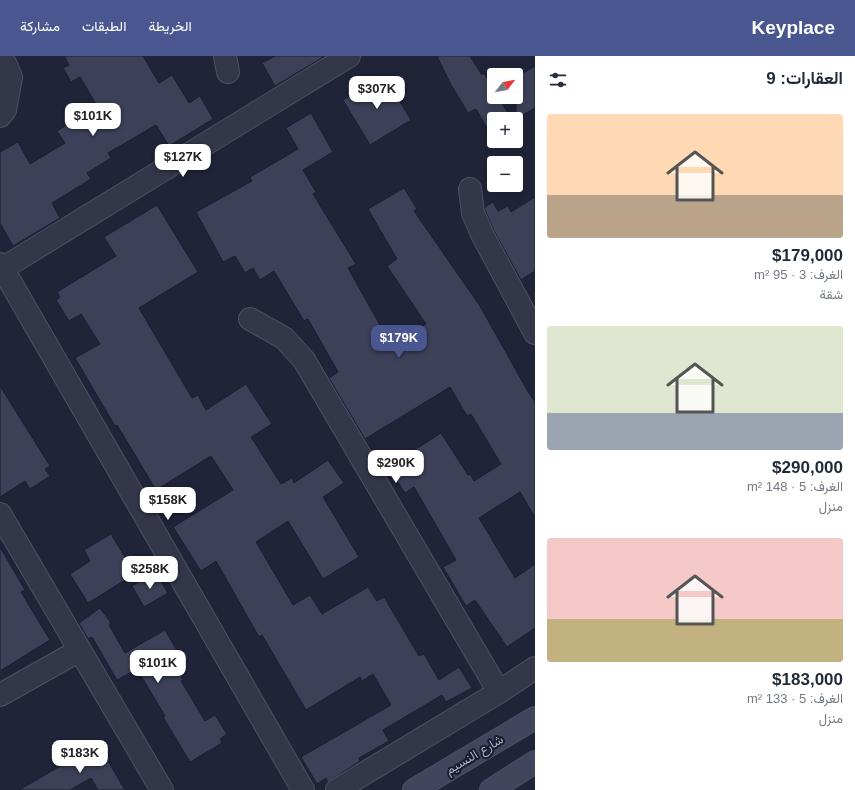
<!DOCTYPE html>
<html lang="ar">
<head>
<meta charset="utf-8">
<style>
	body { margin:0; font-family:Arial,Vazirmatn,sans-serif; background:#f2f2f3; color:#1f2937; direction:rtl; height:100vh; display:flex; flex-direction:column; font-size:15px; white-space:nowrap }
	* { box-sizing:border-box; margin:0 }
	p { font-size:13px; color:#747a83 }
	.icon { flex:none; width:22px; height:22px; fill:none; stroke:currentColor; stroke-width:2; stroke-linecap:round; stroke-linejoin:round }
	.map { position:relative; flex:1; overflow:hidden; direction:ltr }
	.drawer { display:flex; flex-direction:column; background:#fff; width:320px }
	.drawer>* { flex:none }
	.needle { width:26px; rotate:59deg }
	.buttons { position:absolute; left:487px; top:12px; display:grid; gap:8px }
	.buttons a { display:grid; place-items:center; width:36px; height:36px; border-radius:4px; background:#fff; box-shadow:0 2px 10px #0003; font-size:20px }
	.price { position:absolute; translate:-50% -34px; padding:0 9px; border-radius:8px; background:#fff; color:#222; font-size:13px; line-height:26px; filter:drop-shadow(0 1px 2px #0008) }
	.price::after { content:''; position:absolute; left:50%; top:24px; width:12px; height:9px; margin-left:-6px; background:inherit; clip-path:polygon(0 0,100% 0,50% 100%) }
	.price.selected { background:#4a568f; color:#fff }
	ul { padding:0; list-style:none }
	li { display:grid; align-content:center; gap:8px; height:212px; padding:0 12px }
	li span { display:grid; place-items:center; height:124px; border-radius:4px; color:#555 }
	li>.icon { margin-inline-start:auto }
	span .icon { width:72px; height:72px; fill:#fffc; stroke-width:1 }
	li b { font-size:17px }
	h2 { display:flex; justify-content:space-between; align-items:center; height:48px; padding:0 12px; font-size:17px }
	header { display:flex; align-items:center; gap:24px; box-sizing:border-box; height:56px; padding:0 20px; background:#4a568f; color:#fff }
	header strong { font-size:19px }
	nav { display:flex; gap:22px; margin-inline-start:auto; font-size:14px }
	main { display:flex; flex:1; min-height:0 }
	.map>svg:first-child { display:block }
	.building { fill:#3c4159; stroke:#1b1e30 }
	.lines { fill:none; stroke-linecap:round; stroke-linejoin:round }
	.street-casing { stroke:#4e5164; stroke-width:24 }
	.secondary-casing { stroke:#4e5164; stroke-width:24 }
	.street { stroke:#343749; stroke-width:22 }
	.secondary { stroke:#41455d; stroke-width:22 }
	.labels { text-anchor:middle; stroke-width:4; stroke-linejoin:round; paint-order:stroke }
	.street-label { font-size:13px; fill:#aeb1c6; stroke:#191c2e }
</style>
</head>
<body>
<header>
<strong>Keyplace</strong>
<nav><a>الخريطة</a><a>الطبقات</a><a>مشاركة</a></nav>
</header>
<main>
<section class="drawer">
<h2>العقارات: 9<svg class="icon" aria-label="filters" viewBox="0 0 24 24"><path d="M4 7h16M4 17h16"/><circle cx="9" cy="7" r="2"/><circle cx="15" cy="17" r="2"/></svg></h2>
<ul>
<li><span style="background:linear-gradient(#ffd9b3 65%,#b9a48a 0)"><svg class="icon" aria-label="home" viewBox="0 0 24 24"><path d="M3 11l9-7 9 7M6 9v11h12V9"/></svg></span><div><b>$179,000</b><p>الغرف: 3 · 95 m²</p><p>شقة</p></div></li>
<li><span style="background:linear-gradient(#dfe7d0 70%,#9aa5b1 0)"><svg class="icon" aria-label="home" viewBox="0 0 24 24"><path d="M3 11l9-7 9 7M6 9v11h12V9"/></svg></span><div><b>$290,000</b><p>الغرف: 5 · 148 m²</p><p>منزل</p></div></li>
<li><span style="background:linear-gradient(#f6c9c9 65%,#c2b280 0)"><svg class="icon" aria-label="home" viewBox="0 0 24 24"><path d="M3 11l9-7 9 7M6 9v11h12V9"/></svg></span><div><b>$183,000</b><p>الغرف: 5 · 133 m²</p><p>منزل</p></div></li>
</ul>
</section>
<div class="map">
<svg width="535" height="734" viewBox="0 0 535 734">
	<rect width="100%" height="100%" fill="#202439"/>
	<g class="building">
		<path d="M64,0H143L159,27L172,19L189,47L200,40L213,63L169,90L156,69L108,97L111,102L87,117L91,123L52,147L60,162L13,190L0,167V96L18,86L30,108L65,87L57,75L91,54L97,50L80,21L71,26L63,12L69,9Z"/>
		<path d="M275,0H325L275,30L262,7Z"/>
		<path d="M437,0H470L482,19L484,17L494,34V41H498L512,63H494V84L476,53L468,57L450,27Z"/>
		<path d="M535,10V52L516,63V21Z"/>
		<path d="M384,19L411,64L370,89L343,44Z"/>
		<path d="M311,57L333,96L303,114L316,136L313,138L356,208L348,212L391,289L426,268L387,210L397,203L368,153L404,132L417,153L414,155L480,250L527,334L535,346V461L520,436L479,462L515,522L535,508V572L507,591L475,544L466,550L443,511L456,504L414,431L405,437L388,411L441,377L468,419L470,418L474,425L501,408L471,358L467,360L450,331L365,383L329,322L338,316L308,263L304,265L274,215L260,224L253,212L245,217L235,200L223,206L196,156L252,125L250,121L298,93L286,72Z"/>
		<path d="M535,141V215L521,224L494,175L485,154V151L493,146L498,155L508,150L511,156Z"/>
		<path d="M157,149L198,216L139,252L192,342L198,339L206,354L246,328L272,368L251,381L281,428L292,422L294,427L328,404L344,427L323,441L359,501L323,523L288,465L256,486L293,549L310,539L322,558L368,531L377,545L384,541L419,600L424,598L439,624L459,611L472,632L446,646L442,639L383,674L389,685L359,702L360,705L328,726L326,722L317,728L301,701L391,649L373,618L362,625L360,621L306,654L262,579L259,581L216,505L201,515L173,471L233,434L211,400L156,434L117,369L115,370L75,302L100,288L81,258L69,265L56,244L60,241L57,236L116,200L104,181Z"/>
		<path d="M0,330L50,410L45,413L50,420L30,433L25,425L0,441Z"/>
		<path d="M111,478L135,518L88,547L70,518L90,505L84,494Z"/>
		<path d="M0,491L25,534L21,536L50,584L0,615Z"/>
		<path d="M155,516L168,537L144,551L132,530Z"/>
		<path d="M100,552L111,567L109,569L125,597L165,574L179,598L170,603L183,624L181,625L205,665L215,659L227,678L220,683L222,687L190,706L163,661L165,660L137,613L117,624L92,581L88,583L79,567Z"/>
		<path d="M98,688L125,734H98L91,722L70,734H19Z"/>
	</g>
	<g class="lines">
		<g class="street-casing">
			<g id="street">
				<path d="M225,0L228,16"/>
				<path d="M0,60L5,54L11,21L6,9L1,0"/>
				<path d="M470,133L473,157L483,180L535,277"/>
				<path d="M0,208L303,734"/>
				<path d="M0,214L349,0"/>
				<path d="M250,263L284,282L304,304L499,636"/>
				<path d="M0,458L162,734"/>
				<path d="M0,639L80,594"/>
				<path d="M337,734L499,636L535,612"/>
			</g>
		</g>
		<g class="secondary-casing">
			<g id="secondary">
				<path d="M414,734L535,662"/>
				<path d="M491,734L535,706"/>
			</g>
		</g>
		<use href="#street" class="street"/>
		<use href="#secondary" class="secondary"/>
	</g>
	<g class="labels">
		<g class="street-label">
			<text transform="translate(474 698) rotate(-31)" y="5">شارع النسيم</text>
		</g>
	</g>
</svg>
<div class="buttons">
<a><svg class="needle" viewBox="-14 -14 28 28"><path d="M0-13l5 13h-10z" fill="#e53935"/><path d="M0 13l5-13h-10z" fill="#747a83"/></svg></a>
<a>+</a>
<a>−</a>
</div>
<b class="price" style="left:377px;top:54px">$307K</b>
<b class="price" style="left:93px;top:81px">$101K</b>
<b class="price" style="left:183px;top:122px">$127K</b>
<b class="price selected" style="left:399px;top:303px">$179K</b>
<b class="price" style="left:396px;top:428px">$290K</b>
<b class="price" style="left:168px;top:465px">$158K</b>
<b class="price" style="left:150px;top:534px">$258K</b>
<b class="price" style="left:158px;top:628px">$101K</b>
<b class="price" style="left:80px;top:718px">$183K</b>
</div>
</main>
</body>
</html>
